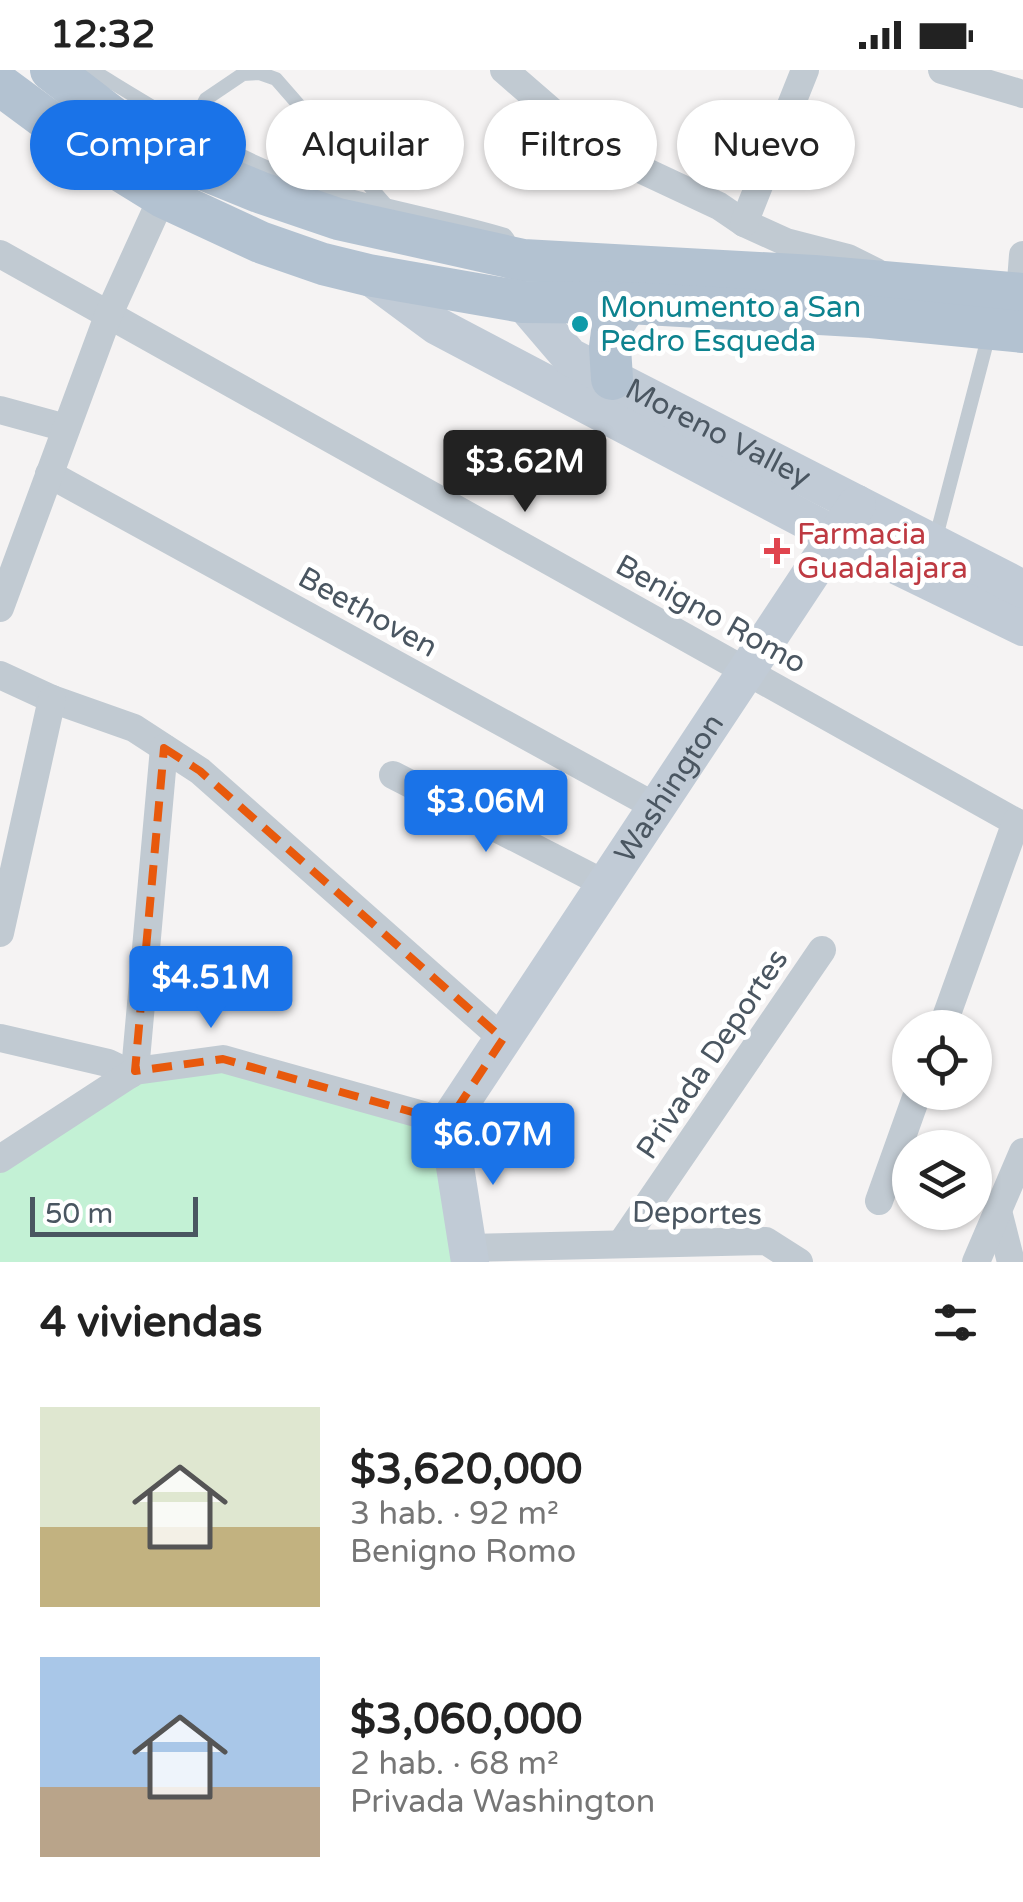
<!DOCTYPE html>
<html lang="es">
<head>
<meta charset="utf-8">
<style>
	body { margin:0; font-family:"Varela Round",sans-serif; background:#f6f6f6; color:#222; height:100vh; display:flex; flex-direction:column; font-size:38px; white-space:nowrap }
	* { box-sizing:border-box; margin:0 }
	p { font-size:32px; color:#767676 }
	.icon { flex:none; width:55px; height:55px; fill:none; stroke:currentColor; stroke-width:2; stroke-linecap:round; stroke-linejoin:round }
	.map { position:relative; height:1192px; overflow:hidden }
	.details { display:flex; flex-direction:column; background:#fff; flex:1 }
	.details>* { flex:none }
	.top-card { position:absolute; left:30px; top:30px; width:965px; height:90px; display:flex; gap:20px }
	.buttons { position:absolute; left:892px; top:940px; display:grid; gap:20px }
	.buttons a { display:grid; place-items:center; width:100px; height:100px; border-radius:50%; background:#fff; box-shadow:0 2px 8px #0004; font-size:50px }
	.scale { position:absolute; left:30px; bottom:25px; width:168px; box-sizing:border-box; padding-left:10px; border:5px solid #4a5661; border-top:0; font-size:28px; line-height:35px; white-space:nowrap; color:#4a5661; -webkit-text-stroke:8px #fff; paint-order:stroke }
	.price { position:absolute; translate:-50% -85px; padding:0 22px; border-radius:10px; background:#1a73e8; color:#fff; font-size:32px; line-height:65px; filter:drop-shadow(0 2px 5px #0008) }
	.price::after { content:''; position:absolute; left:50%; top:60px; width:30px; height:22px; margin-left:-15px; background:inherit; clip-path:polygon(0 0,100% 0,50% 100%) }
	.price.on { background:#222; color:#fff }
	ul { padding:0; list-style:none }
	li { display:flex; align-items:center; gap:30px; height:250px; padding:0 40px }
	li span { display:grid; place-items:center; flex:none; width:280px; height:200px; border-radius:0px; color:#555 }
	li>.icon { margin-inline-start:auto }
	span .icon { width:120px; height:120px; fill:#fffc; stroke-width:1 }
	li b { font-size:42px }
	h2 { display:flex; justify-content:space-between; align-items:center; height:120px; padding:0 40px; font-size:42px }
	.chip { padding:0 35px; border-radius:45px; background:#fff; box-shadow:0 2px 8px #0004; font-size:35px; line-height:90px }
	.chip.on { background:#1a73e8; color:#fff }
	.status { display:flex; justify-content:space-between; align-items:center; height:70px; padding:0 50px; background:#fff; direction:ltr }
	.status svg { height:28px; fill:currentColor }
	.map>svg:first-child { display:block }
	.green { fill:#c3f1d5 }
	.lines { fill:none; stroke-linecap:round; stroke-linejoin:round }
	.lane { stroke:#c1cad2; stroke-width:14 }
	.street { stroke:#c1cad2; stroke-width:28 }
	.secondary { stroke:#c1cbd6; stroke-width:38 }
	.primary { stroke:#b3c2d1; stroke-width:42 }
	.marked { fill:none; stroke:#e8590c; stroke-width:8; stroke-dasharray:20 12; stroke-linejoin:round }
	.culture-dot { fill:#0f9aa8; stroke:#fff; stroke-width:4 }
	.health-dot { fill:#e0444e; stroke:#fff; stroke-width:4 }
	.labels { text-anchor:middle; stroke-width:10; stroke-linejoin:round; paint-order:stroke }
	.culture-label { font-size:30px; fill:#0d838f; stroke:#fff; text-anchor:start }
	.street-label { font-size:30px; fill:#4a5661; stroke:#fff }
	.health-label { font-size:30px; fill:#be3a42; stroke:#fff; text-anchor:start }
</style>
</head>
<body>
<div class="status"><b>12:32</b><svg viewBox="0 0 49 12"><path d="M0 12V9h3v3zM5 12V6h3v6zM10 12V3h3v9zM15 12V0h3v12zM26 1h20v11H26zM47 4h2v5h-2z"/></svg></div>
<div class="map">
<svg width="1023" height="1192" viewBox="0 0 1023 1192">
	<rect width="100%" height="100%" fill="#f5f3f3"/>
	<path class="green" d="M220,998L443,1055L461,1192H0V1094L136,1008Z"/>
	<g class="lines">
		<g class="lane">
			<path d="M85,0L95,2C156,39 217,78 283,104C355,133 432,143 505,165L508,169"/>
			<path d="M187,65L206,29L243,4L259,3L276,9L387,136"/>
			<path d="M935,471L989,264"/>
		</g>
		<g class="street">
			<path d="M504,0L593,77L719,136L744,153L786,172L848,188L876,202"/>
			<path d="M942,0L1023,24"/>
			<path d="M744,153L805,0"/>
			<path d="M0,184L1023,756"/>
			<path d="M1020,224L1023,185"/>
			<path d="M0,340L66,358"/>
			<path d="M49,404L656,737"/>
			<path d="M0,538L108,246L169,112"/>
			<path d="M0,605L52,629L134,658L200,701L503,969"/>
			<path d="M393,705L605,814"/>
			<path d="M0,863L52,629"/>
			<path d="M942,958L1016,752"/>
			<path d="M0,968L108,993L131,1004"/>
			<path d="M135,1001L164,678"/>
			<path d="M0,1089L135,1001L223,989L448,1052"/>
			<path d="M879,1131L918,1022"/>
			<path d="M998,1141L1011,1192"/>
			<path d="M621,1174L822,880"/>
			<path d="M468,1178L766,1171L799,1192"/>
			<path d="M976,1192L1023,1082"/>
		</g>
		<g class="secondary">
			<path d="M368,205L437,256L836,466L1023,557"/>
			<path id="s1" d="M523,211V232L570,287L1023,519"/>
			<path id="s2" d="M470,1192L448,1052L857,434"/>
		</g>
		<g class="primary">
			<path d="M51,0L116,50L178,89L259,122L338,149L523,190L814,206L1023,224"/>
			<path d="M0,15L95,85L163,127L260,172L323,194L368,205L523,232L628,233L871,247L1023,262"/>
			<path d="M612,309L610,277L613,254L628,233"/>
		</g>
	</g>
	<path class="marked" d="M164,678L200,701L503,969L448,1052L223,989L135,1001Z"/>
	<circle class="culture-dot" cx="580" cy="254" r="10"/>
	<path class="health-dot" d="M772 466h10v10h10v10h-10v10h-10v-10h-10v-10h10z"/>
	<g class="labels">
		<g class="culture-label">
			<text x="600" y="247">Monumento a San<tspan x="600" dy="34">Pedro Esqueda</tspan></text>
		</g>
		<g class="street-label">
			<text dy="10" stroke="none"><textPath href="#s1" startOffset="260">Moreno Valley</textPath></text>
			<text transform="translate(368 542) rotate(29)" y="10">Beethoven</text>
			<text transform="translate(711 544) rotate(29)" y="10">Benigno Romo</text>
			<text dy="10" stroke="none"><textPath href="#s2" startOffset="542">Washington</textPath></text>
			<text transform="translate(712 984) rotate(-56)" y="10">Privada Deportes</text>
			<text transform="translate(697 1143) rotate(1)" y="10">Deportes</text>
		</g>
		<g class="health-label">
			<text x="797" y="474">Farmacia<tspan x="797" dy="34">Guadalajara</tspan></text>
		</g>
	</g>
</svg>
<div class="buttons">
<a><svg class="icon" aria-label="locate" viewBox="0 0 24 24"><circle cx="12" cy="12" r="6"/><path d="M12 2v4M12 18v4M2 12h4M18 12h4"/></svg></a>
<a><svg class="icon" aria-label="layers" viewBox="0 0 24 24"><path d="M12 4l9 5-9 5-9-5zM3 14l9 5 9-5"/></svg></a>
</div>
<div class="scale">50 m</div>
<b class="price on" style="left:525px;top:445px">$3.62M</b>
<b class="price" style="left:486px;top:785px">$3.06M</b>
<b class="price" style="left:211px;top:961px">$4.51M</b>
<b class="price" style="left:493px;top:1118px">$6.07M</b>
<div class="top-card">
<a class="chip on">Comprar</a>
<a class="chip">Alquilar</a>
<a class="chip">Filtros</a>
<a class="chip">Nuevo</a>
</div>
</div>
<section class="details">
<h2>4 viviendas<svg class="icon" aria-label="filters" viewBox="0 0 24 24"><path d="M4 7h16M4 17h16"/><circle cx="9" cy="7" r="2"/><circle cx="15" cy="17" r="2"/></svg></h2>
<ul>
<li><span style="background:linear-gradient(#dfe7d0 60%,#c2b280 0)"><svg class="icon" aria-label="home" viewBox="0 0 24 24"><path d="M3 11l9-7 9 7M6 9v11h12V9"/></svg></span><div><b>$3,620,000</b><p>3 hab. · 92 m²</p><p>Benigno Romo</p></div></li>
<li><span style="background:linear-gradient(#a9c7e8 65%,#b9a48a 0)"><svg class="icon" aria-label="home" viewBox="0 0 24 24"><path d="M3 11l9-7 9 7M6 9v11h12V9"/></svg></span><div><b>$3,060,000</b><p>2 hab. · 68 m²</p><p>Privada Washington</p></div></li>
</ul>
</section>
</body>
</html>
